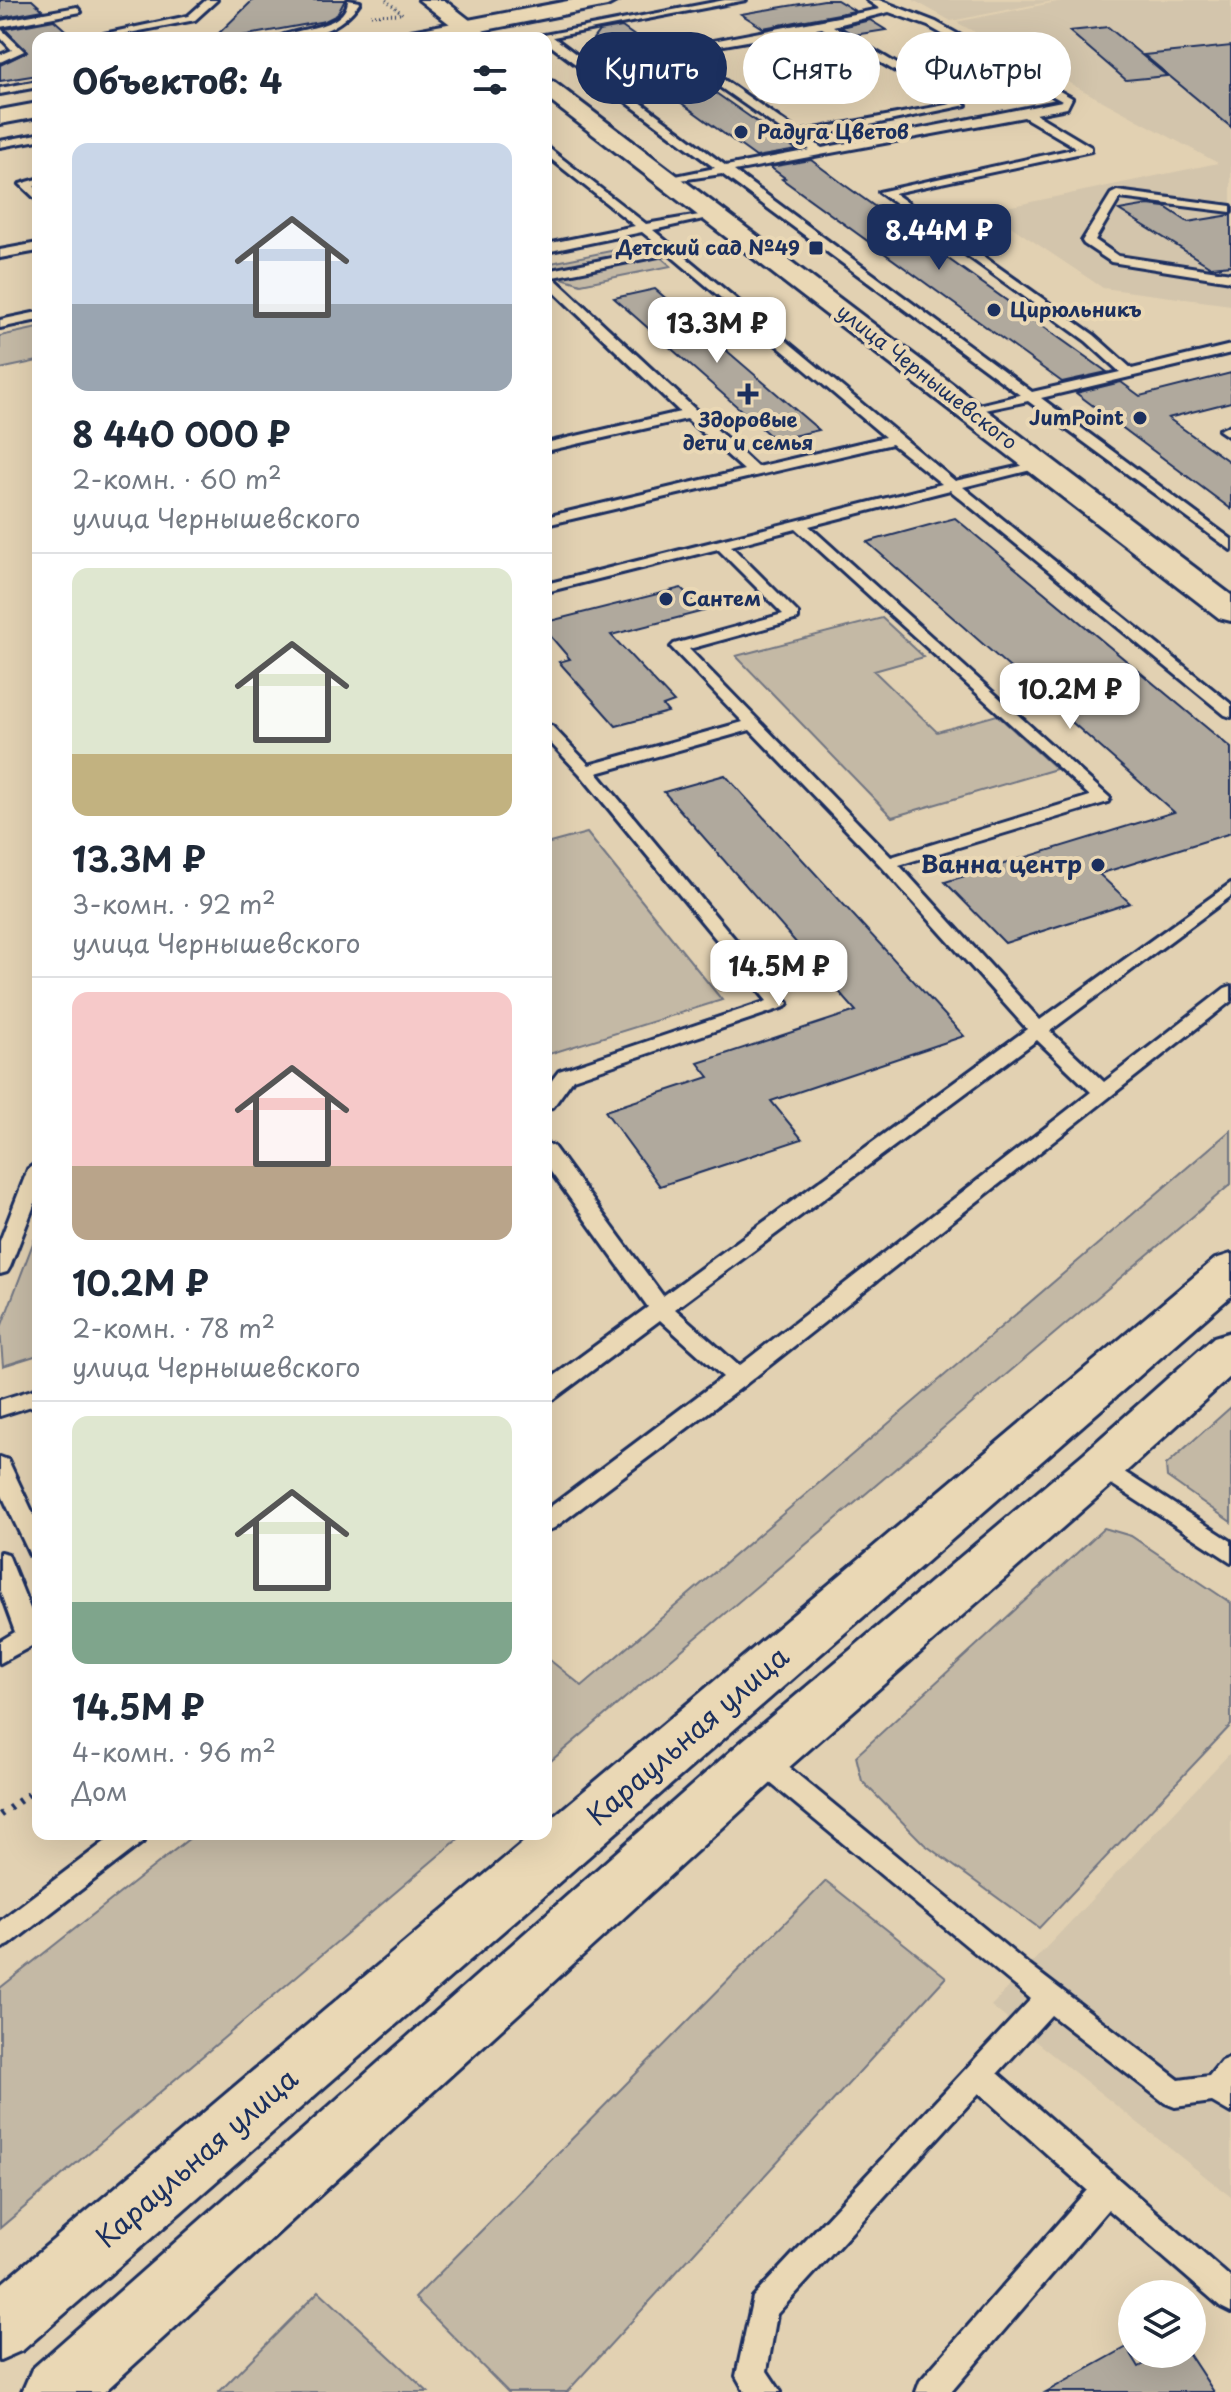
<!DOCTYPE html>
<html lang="ru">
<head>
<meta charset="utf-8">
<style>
	body { margin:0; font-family:"Playpen Sans",sans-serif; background:#f2f2f3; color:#1f2937; height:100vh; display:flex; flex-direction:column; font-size:30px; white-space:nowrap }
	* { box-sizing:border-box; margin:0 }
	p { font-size:26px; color:#747a83 }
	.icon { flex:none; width:44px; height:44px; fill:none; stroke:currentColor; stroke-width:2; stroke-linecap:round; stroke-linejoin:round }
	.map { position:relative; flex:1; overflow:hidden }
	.details { position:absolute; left:32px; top:32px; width:520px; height:1808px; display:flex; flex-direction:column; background:#fff; border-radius:16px; box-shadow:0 8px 32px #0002 }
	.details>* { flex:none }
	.top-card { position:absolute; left:576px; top:32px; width:534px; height:72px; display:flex; gap:16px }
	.buttons { position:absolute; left:1118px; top:2280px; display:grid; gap:16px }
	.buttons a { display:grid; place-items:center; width:88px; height:88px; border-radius:50%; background:#fff; box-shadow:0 8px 32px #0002; font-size:40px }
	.price { position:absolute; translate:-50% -68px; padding:0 18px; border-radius:16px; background:#fff; color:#222; font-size:26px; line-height:52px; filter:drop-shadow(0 2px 4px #0008) }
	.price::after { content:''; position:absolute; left:50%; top:48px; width:24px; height:18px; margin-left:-12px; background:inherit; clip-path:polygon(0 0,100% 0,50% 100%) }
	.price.current { background:#1b2f5e; color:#fff }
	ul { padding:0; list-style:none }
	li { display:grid; align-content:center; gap:16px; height:424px; padding:0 40px }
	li+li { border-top:2px solid #e0e1e3 }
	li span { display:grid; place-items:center; height:248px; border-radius:16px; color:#555 }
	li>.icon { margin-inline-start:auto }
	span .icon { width:144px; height:144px; fill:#fffc; stroke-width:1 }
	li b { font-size:34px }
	h2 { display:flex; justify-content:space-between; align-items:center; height:96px; padding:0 40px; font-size:34px }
	.chip { padding:0 28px; border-radius:36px; background:#fff; box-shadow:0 8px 32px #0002; font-size:28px; line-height:72px }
	.chip.current { background:#1b2f5e; color:#fff }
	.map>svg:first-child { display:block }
	.built { fill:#d3c5ac }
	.green { fill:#c4b9a5; stroke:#707482; stroke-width:2 }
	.building { fill:#b0a99d; stroke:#1b2f5e; stroke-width:2 }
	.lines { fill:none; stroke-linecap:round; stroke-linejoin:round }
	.service-casing { stroke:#1b2f5e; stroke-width:6 }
	.tertiary-casing { stroke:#1b2f5e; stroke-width:6 }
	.secondary-casing { stroke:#1b2f5e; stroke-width:6 }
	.primary-casing { stroke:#1b2f5e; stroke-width:6 }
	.path-far1 { stroke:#1b2f5e; stroke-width:3; stroke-dasharray:1 3; stroke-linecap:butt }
	.path { stroke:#1b2f5e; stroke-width:7; stroke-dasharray:3 8; stroke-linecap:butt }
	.service { fill:#ead8b5; fill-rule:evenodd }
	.tertiary { fill:#ead8b5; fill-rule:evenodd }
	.secondary { fill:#ead8b5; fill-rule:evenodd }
	.primary { fill:#ead8b5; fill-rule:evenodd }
	.poi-dot { fill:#1b2f5e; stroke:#ead8b5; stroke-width:3 }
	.labels { text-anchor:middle; stroke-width:8; stroke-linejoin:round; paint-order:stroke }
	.far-poi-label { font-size:20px; font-weight:bold; fill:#1b2f5e; stroke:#ead8b5; text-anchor:start }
	.far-street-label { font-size:20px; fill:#1b2f5e; stroke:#ead8b5 }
	.poi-label { font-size:24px; font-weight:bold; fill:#1b2f5e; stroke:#ead8b5; text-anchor:end }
	.near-street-label { font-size:28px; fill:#1b2f5e; stroke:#ead8b5 }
</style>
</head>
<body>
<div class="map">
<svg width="1231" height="2392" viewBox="0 0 1231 2392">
	<rect width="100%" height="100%" fill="#e2d1b2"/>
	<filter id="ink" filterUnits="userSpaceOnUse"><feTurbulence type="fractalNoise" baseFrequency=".0125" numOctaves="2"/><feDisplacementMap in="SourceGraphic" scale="16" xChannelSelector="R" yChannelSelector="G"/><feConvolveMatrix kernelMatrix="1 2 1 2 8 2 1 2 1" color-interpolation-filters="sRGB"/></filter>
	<g filter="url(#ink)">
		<g class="built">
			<path d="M913,0H1058L951,21Z"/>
			<path d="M1067,0H1231V305L1103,288L988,211L1218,163L956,22Z"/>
			<path d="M1231,1752V2197L991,2006Z"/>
		</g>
		<g class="green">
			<path d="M645,244L671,266L581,284L546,273V264Z"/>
			<path d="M38,328V361L0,369V336Z"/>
			<path d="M882,618L924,657L874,671L937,732L997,715L1056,769L892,817L736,656Z"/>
			<path d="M587,833L722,1000L546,1055V844Z"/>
			<path d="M1231,1130V1184L546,1765V1657L582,1686Z"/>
			<path d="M38,1230V1355L3,1366L0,1330Z"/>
			<path d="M1231,1407V1522L1167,1477L1166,1465Z"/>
			<path d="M1104,1528L1131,1536L1231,1603V1725L1039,1928L924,1844L862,1781L856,1756Z"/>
			<path d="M195,1834H464L0,2228V1988Z"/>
			<path d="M826,1881L946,1977L567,2392H508L415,2298Z"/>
			<path d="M319,2291L428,2392H219Z"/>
		</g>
		<g class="building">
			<path d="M0,0H32L43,10L0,18Z"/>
			<path d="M253,0H345L337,15L325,21L231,38H214Z"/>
			<path d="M824,0H837L855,11L763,28L741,14Z"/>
			<path d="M54,20L74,38H38V75L0,81V65L27,52L5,29Z"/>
			<path d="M870,20L886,30L854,35L841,27Z"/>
			<path d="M622,27L797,150L756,157L593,39L599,31Z"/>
			<path d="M1108,27L1167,76L1126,80L1069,31Z"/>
			<path d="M821,31L834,39L792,46L780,38Z"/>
			<path d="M1231,46V127L1144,55Z"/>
			<path d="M811,160L846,186L1107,372L1062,382L782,179L785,178L770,167Z"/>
			<path d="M1148,205L1165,207L1188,222L1231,215V265L1211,267L1119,210Z"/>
			<path d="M655,289L819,430L775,440L614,298Z"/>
			<path d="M1231,373V402L1168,418L1231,463V509L1076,393L1121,382L1140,396Z"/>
			<path d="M955,518L1231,748V833L1099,874L1130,903L1005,943L945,882L1174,812L867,542Z"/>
			<path d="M681,588L704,611L611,635L674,702L663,706L668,712L616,726L559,662L570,659L546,631V622Z"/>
			<path d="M725,775L964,1036L771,1101L802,1139L660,1186L605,1111L709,1077L698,1063L856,1011L664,792Z"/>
			<path d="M1127,2347L1139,2367L1162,2354H1189L1214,2392H1046Z"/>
		</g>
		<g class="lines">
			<g class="service-casing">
				<g id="service">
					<path d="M206,0H217L195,20L104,38L99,35L188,16Z"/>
					<path d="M348,0L360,2C340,31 311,38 277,38C296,27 346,30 348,0Z"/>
					<path d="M725,0H746L553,37L726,166L810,150L671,53V49L880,9L867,0H879L936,22L1072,98L1067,108L1036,114L1091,147V151L894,193L1094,335L1132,369L1231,345V353L1041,398L1231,539V550L1028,401L966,414V408L1020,395L722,174L666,182V178L715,168L546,42V38L539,36ZM889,12L928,26L1062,101L822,148L807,138L966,105L833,26ZM822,28L951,104L799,132L684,52ZM1024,117L1077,148L879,192L1086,341L1120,372L1032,392L734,171Z"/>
					<path d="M77,7L81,12L0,27V21Z"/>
					<path d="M0,28L24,51L0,62V55L12,50L0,37Z"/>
					<path d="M38,81V87L0,94V88Z"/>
					<path d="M38,134V140L0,147V141Z"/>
					<path d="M546,146L646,224L717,212V216L653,230L955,481L1043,461V467L963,487L1231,704V717L1225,715L950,490L809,526L1110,798L1108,802L899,865L1040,1020L1231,883V896L1050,1031L1104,1082L1225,988L1231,986V1001L746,1384L554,1528L546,1531V1510L723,1377L660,1320L554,1399L546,1401V1382L648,1307L546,1165V1144L553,1146L663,1296L1027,1029L882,867L750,730L597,773L788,1003L785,1007L573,1079L553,1107L546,1108V1088L559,1071L767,1001L580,774L546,738V724L552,726L589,765L743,722L671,647L674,644L783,614L718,549L546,592V584L942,484L892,444L546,525V517L744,470L687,419L546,451V443L680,412L546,284V271L662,248L642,232L546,252V244L635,226L546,155ZM669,254L885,437L757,467L553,277ZM796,529L1090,796L891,857L689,649L798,619V613L731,546ZM1037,1040L1091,1092L739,1366L675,1309Z"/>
					<path d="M38,179V185L34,186L38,191V201L20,184Z"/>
					<path d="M1117,191L1231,206V212L1120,198L1095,240L1118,256L1231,273V281L1111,262L1084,244L1082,241L1111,194Z"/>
					<path d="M38,243V251L0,258V250Z"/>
					<path d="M38,312V320L0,328V320Z"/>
					<path d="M1231,425V438L1219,430Z"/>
					<path d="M38,1162V1195L10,1267L7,1272L0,1274V1241L28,1169Z"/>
					<path d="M38,1388V1404L0,1416V1400Z"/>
					<path d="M0,1457L8,1460L38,1524V1558L30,1555L0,1491Z"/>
					<path d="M1101,1457L1231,1541V1562L1093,1472L1090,1466L1093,1460Z"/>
					<path d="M0,1552L8,1554L35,1621L38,1620L37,1643L0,1663V1641L15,1632L0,1591Z"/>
					<path d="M760,1748L769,1751L1030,1966L1179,2080L1209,2076L1221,2061L1231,2057V2113L1212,2102L1175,2107L1165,2103L1051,2015L998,2073L1231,2278V2312L1221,2307L1108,2209L951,2392H916L920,2381L1087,2190L979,2093L777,2314L767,2371L781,2392H745L736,2376L753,2297L1031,1999L751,1767L748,1759L751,1751Z"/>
					<path d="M115,1834H147L143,1842L9,1945L0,1949V1921Z"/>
				</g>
			</g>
			<g class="tertiary-casing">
				<g id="tertiary">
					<path d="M573,0H618L607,6L445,38H400L411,31Z"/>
					<path d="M38,103V117L0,124V110Z"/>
				</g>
			</g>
			<g class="secondary-casing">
				<g id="secondary">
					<path d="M419,0H444L493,38H468Z"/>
					<path d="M546,80L554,82L1231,595V621L1219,618L546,98Z"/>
				</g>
			</g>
			<g class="primary-casing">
				<g id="primary">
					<path d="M1231,1254V1296L23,2350L0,2360V2285L533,1834H546V1823L1215,1259Z"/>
					<path d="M1231,1332V1376L1118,1479L779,1776L104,2392H22L32,2369L741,1742L1084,1453L1214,1337Z"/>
				</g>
			</g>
			<g class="path-far1">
				<path d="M386,0L404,15"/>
				<path d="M371,15L401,14"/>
				<path d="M351,38L385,32"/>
			</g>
			<path class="path" d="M0,1815L38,1787"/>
			<use href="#service" class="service"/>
			<use href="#tertiary" class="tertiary"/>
			<use href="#secondary" class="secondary"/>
			<use href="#primary" class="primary"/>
		</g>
	</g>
	<g class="poi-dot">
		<circle cx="741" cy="132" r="8"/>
		<rect x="808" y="240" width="16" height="16" rx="4"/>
		<circle cx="994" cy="310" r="8"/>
		<path d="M744 382h8v8h8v8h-8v8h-8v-8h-8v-8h8z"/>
		<circle cx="1140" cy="418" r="8"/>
		<circle cx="666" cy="599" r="8"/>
		<circle cx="1098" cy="865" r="8"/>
	</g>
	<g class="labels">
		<g class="far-poi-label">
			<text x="757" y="139">Радуга Цветов</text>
			<text x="800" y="255" text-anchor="end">Детский сад №49</text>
			<text x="1010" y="317">Цирюльникъ</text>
			<text x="1124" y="425" text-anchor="end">JumPoint</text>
			<text x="748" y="427" text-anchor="middle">Здоровые<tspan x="748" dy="23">дети и семья</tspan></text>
			<text x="682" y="606">Сантем</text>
		</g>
		<g class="far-street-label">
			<text transform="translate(927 377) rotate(38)" y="7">улица Чернышевского</text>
		</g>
		<g class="poi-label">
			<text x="1082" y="873">Ванна центр</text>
		</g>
		<g class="near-street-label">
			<text transform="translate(688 1736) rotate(-41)" y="10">Караульная улица</text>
			<text transform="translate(197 2158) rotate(-41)" y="10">Караульная улица</text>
		</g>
	</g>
</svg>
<div class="buttons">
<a><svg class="icon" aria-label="layers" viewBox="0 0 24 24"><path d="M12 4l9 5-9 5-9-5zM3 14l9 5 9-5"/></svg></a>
</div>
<b class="price current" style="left:939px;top:272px">8.44M ₽</b>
<b class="price" style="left:717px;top:365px">13.3M ₽</b>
<b class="price" style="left:1070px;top:731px">10.2M ₽</b>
<b class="price" style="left:779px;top:1008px">14.5M ₽</b>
<div class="top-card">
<a class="chip current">Купить</a>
<a class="chip">Снять</a>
<a class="chip">Фильтры</a>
</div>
<section class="details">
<h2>Объектов: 4<svg class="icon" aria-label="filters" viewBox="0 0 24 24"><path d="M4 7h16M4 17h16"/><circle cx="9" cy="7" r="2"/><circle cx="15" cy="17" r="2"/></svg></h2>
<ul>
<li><span style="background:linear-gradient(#c9d6e8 65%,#9aa5b1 0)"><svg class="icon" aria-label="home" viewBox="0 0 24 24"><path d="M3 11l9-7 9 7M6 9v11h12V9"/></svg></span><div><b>8 440 000 ₽</b><p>2-комн. · 60 m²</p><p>улица Чернышевского</p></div></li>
<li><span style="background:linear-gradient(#dfe7d0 75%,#c2b280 0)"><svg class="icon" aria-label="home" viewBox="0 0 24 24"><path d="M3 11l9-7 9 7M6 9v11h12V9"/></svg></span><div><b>13.3M ₽</b><p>3-комн. · 92 m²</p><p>улица Чернышевского</p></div></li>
<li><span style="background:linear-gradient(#f6c9c9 70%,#b9a48a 0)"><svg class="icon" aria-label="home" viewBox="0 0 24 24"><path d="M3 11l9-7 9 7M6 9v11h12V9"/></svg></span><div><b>10.2M ₽</b><p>2-комн. · 78 m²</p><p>улица Чернышевского</p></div></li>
<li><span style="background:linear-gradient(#dfe7d0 75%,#7fa58c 0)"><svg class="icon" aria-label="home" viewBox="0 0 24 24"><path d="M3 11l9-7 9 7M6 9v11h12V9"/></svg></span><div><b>14.5M ₽</b><p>4-комн. · 96 m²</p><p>Дом</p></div></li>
</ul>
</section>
</div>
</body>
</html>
